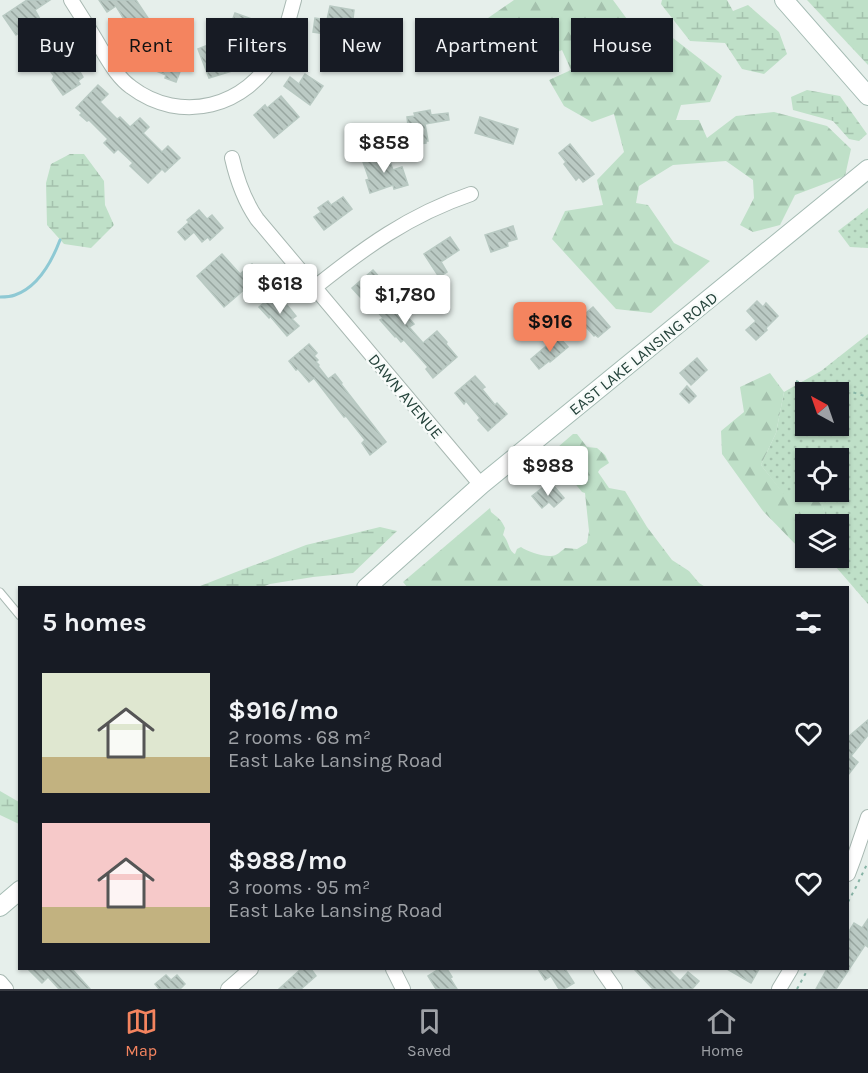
<!DOCTYPE html>
<html lang="en">
<head>
<meta charset="utf-8">
<style>
	body { margin:0; font-family:Karla,sans-serif; background:#20242c; color:#f1f3f6; height:100vh; display:flex; flex-direction:column; font-size:22px; white-space:nowrap }
	* { box-sizing:border-box; margin:0 }
	p { font-size:20px; color:#9ea1a6 }
	.icon { flex:none; width:33px; height:33px; fill:none; stroke:currentColor; stroke-width:2; stroke-linecap:round; stroke-linejoin:round }
	.map { position:relative; flex:1; overflow:hidden }
	.sheet { position:absolute; left:18px; top:586px; width:831px; height:384px; display:flex; flex-direction:column; background:#171b24; border-radius:0px; box-shadow:0 2px 4px #0004 }
	.sheet>* { flex:none }
	.guide { position:absolute; left:18px; top:18px; width:832px; height:54px; display:flex; gap:12px }
	.needle { width:39px; rotate:320deg }
	.fabs { position:absolute; left:795px; top:382px; display:grid; gap:12px }
	.fabs a { display:grid; place-items:center; width:54px; height:54px; border-radius:0px; background:#171b24; box-shadow:0 2px 4px #0004; font-size:30px }
	.price { position:absolute; translate:-50% -51px; padding:0 14px; border-radius:6px; background:#fff; color:#222; font-size:20px; line-height:39px; filter:drop-shadow(0 2px 3px #0008) }
	.price::after { content:''; position:absolute; left:50%; top:36px; width:18px; height:14px; margin-left:-9px; background:inherit; clip-path:polygon(0 0,100% 0,50% 100%) }
	.price.on { background:#f4845f; color:#111 }
	ul { padding:0; list-style:none }
	li { display:flex; align-items:center; gap:18px; height:150px; padding:0 24px }
	li span { display:grid; place-items:center; flex:none; width:168px; height:120px; border-radius:0px; color:#555 }
	li>.icon { margin-inline-start:auto }
	span .icon { width:72px; height:72px; fill:#fffc; stroke-width:1 }
	li b { font-size:26px }
	h2 { display:flex; justify-content:space-between; align-items:center; height:72px; padding:0 24px; font-size:26px }
	.pill { padding:0 21px; border-radius:0px; background:#171b24; box-shadow:0 2px 4px #0004; font-size:21px; line-height:54px }
	.pill.on { background:#f4845f; color:#111 }
	.dock { display:flex; justify-content:space-around; align-items:center; height:84px; border-top:2px solid #363941; background:#171b24; font-size:16px; color:#9ea1a6 }
	.dock a { display:grid; justify-items:center; gap:3px }
	.dock .on { color:#f4845f }
	.map>svg:first-child { display:block }
	.grass { fill:url(#grass-dots); fill-rule:evenodd }
	.forest { fill:url(#forest-firs) }
	.wetland { fill:url(#wetland-marsh) }
	.lines { fill:none; stroke-linecap:round; stroke-linejoin:round }
	.stream { stroke:#8ec9d4; stroke-width:3 }
	.building { fill:url(#building-back-hatch); stroke:#b8c9c2; stroke-width:1.5 }
	.lane-casing { stroke:#a8b8b2; stroke-width:9 }
	.street-casing { stroke:#a8b8b2; stroke-width:16 }
	.secondary-casing { stroke:#a4bbb3; stroke-width:20 }
	.path { stroke:#86b3a5; stroke-width:2; stroke-dasharray:3 4.5; stroke-linecap:butt }
	.lane { stroke:#fff; stroke-width:7 }
	.street { stroke:#fff; stroke-width:14 }
	.secondary { stroke:#fff; stroke-width:18 }
	.labels { text-anchor:middle; stroke-width:5; stroke-linejoin:round; paint-order:stroke }
	.street-label { font-size:16px; fill:#24423a; stroke:#f7fbf9 }
</style>
</head>
<body>
<div class="map">
<svg width="868" height="989" viewBox="0 0 868 989">
	<defs>
		<pattern id="grass-dots" width="8" height="8" patternUnits="userSpaceOnUse" patternTransform="scale(1.5)"><rect width="8" height="8" fill="#bfe0c8"/><path d="M2 2h.1M6 6h.1" fill="none" stroke="#a4c1ad" stroke-width="1.8" stroke-linecap="round"/></pattern>
		<pattern id="forest-firs" width="22" height="20" patternUnits="userSpaceOnUse" patternTransform="scale(1.5)"><rect width="22" height="20" fill="#bfe0c8"/><path d="M5 1l3.5 6h-7zM16 11l3.5 6h-7z" fill="#a4c1ad"/></pattern>
		<pattern id="wetland-marsh" width="20" height="14" patternUnits="userSpaceOnUse" patternTransform="scale(1.5)"><rect width="20" height="14" fill="#bfe0c8"/><path d="M1 5h8M5 5V1M11 12h8M15 12V8" fill="none" stroke="#a4c1ad"/></pattern>
		<pattern id="building-back-hatch" width="6" height="6" patternUnits="userSpaceOnUse" patternTransform="scale(1.5)"><rect width="6" height="6" fill="#bbcac4"/><path d="M-1 5l2 2M0 0l6 6M5-1l2 2" fill="none" stroke="#98a6a0"/></pattern>
	</defs>
	<rect width="100%" height="100%" fill="#e6efeb"/>
	<g class="grass">
		<path d="M868,208V248L850,247L838,231Z"/>
		<path d="M868,334V604L829,559V558H838V525H828L819,493L784,495L761,465L776,433L784,392L821,371ZM806,393H838V426H806ZM806,459H838V492H806Z"/>
	</g>
	<g class="forest">
		<path d="M514,0H613L635,30L651,21L722,76L710,102L681,105L676,120H699L707,138L736,116L774,112L827,126L851,149L845,176L795,195L780,225L753,232L740,225L754,198L753,180L726,161L673,165L639,186L636,203L648,205L674,243L710,261L651,313L616,309L552,239L565,211L603,205L597,180L624,152L614,114L592,122L564,106L549,80L571,70L562,50L526,67L492,52L488,18Z"/>
		<path d="M770,373L784,392L776,433L761,465L784,494L819,492L828,525H806L805,546L800,549L763,511L722,454L721,431L744,412L740,387Z"/>
		<path d="M573,434H577L587,447L597,448L605,455L609,463L600,469L598,472L609,488L625,491L647,527L672,560L689,571L699,583L707,588H408L403,582L490,508L491,512C498,518 501,519 505,528L503,535C509,541 508,550 515,554L517,549L521,547C526,551 544,557 551,556C557,556 561,551 565,548L577,549L587,543L589,531L585,493L582,492L573,481L572,473L569,466L566,462L560,459L557,451L558,447Z"/>
	</g>
	<g class="wetland">
		<path d="M662,0H727L733,11L748,5L779,32L787,54L764,74L742,69L725,43L690,41L661,4Z"/>
		<path d="M807,0H868V65Z"/>
		<path d="M807,90L840,96L867,134L859,141L849,139L833,121L793,110L791,97Z"/>
		<path d="M70,154H84L104,181L105,205L114,225L91,248L64,244L47,225L46,183L51,164Z"/>
		<path d="M380,527L397,531L353,573L313,577L270,584L259,588H195L306,545Z"/>
		<path d="M0,791L19,802V824L0,815Z"/>
	</g>
	<g class="lines">
		<path class="stream" d="M0,297C4,297 10,297 15,295C38,287 52,261 60,240"/>
	</g>
	<g class="building">
		<path d="M27,0H50L35,10L40,19L16,35L3,16Z"/>
		<path d="M99,0H136L158,33L135,48L133,45L131,46L120,29L127,24L116,6L107,12Z"/>
		<path d="M330,6L354,10L353,19H355L352,35L339,33V36L313,32L315,18L327,20Z"/>
		<path d="M235,13L260,22L255,34L257,35L253,47L226,37Z"/>
		<path d="M221,40L232,71L209,78L198,49Z"/>
		<path d="M164,45L172,48L173,46L181,49L179,54L186,56L176,82L165,78L166,75L154,70Z"/>
		<path d="M74,51L82,64L77,67L83,77L78,81L80,84L63,95L52,80L54,76L48,68Z"/>
		<path d="M305,74L323,86L310,105L284,86L290,77L299,84Z"/>
		<path d="M98,85L108,94L100,102L117,119L120,117L130,127L140,118L149,127L143,133L162,152L168,146L180,158L165,172L162,169L148,183L130,166L133,163L118,149L114,153L104,143L108,139L89,120L87,121L80,115L82,113L76,108Z"/>
		<path d="M281,96L299,117L274,138L254,115L265,105L267,108Z"/>
		<path d="M430,110L431,115L448,113L449,120L425,124L428,141H426V143L412,145V144H410L407,117L415,116L414,113Z"/>
		<path d="M480,117L518,129L513,144L475,133Z"/>
		<path d="M570,144L594,174L583,182L579,177L576,180L564,164L566,162L559,153Z"/>
		<path d="M387,154L393,170L402,167L408,185L394,189L393,185L370,193L366,180L369,179L363,162Z"/>
		<path d="M343,197L352,209L324,230L314,217L321,212L318,208L328,201L331,205Z"/>
		<path d="M199,210L207,219L212,215L223,228L210,240L208,237L202,242L194,232L185,240L178,232L189,222L187,220Z"/>
		<path d="M513,226L517,239L507,242L508,246L491,252L485,235Z"/>
		<path d="M450,237L459,250L441,262L447,272L439,277L424,254Z"/>
		<path d="M222,254L240,274L252,264L262,274L224,307L197,276Z"/>
		<path d="M373,270L394,294L386,301L403,322L408,317L414,324L409,327L423,343L437,331L447,342L446,344L457,357L433,378L426,369L428,367L404,340L401,342L396,336L395,337L380,320L383,318L365,297L362,299L352,288Z"/>
		<path d="M274,294L284,307L287,305L296,316L292,319L299,326L287,336L270,316L269,318L259,307Z"/>
		<path d="M757,301L763,307L766,303L778,316L766,328L767,330L756,340L746,330L756,321L747,311Z"/>
		<path d="M562,304L571,316L562,323L553,311Z"/>
		<path d="M593,307L610,327L598,337L595,335L594,336L579,319Z"/>
		<path d="M558,336L568,347L550,362L549,361L539,369L531,359Z"/>
		<path d="M309,344L317,353L314,356L318,360L316,362L319,365L318,366L328,379L335,374L342,383L341,384L386,442L370,455L362,443L365,440L346,416L344,417L314,378L309,382L298,369L296,370L289,361Z"/>
		<path d="M697,358L707,370L691,385L680,373Z"/>
		<path d="M475,376L485,387L482,389L495,405L497,403L507,414L488,431L478,420L480,418L466,401L464,404L455,393Z"/>
		<path d="M687,386L696,396L689,403L680,394Z"/>
		<path d="M552,484L564,498L554,507L549,502L542,508L532,496L542,488L544,491Z"/>
		<path d="M868,720V735L851,756L858,762L848,775V737Z"/>
		<path d="M868,919V947L865,945L836,989H816L827,969H848V933L854,923L862,928Z"/>
		<path d="M28,969H72L90,989H59L48,977L42,983Z"/>
		<path d="M301,969H311L316,976L301,989H279Z"/>
		<path d="M439,969H447L452,977L450,978L457,989H436L428,976Z"/>
		<path d="M538,969H565L574,983L564,989H559L551,976L545,980Z"/>
		<path d="M634,969H668L680,981L688,972L699,981L692,989H653Z"/>
		<path d="M727,969H759L751,983Z"/>
		<path d="M166,975L171,980L177,975L185,984L180,989H159L155,984Z"/>
	</g>
	<g class="lines">
		<g class="lane-casing">
			<path id="lane" d="M0,592L20,616"/>
		</g>
		<g class="street-casing">
			<g id="street">
				<path d="M71,0C81,16 91,31 100,47C109,61 117,77 131,87C181,125 247,107 276,53C285,36 289,18 294,0"/>
				<path d="M232,158C237,180 244,200 257,219L481,485"/>
				<path d="M314,288C364,248 409,215 471,194"/>
				<path d="M848,874L854,858L868,817"/>
				<path d="M393,969L403,989"/>
				<path d="M601,969L615,989"/>
				<path d="M0,982L6,989"/>
				<path d="M228,989L251,969"/>
				<path d="M779,989L791,969"/>
			</g>
		</g>
		<g class="secondary-casing">
			<g id="secondary">
				<path d="M784,0L868,96"/>
				<path d="M366,588L481,485L868,169"/>
				<path d="M0,907L20,890"/>
			</g>
		</g>
		<g class="path">
			<path d="M796,381L809,387L829,385L868,397"/>
			<path d="M848,902L856,887L868,862"/>
			<path d="M797,989L808,969"/>
		</g>
		<use href="#lane" class="lane"/>
		<use href="#street" class="street"/>
		<use href="#secondary" class="secondary"/>
	</g>
	<g class="labels">
		<g class="street-label">
			<text transform="translate(643 353) rotate(-39)" y="6">EAST LAKE LANSING ROAD</text>
			<text transform="translate(406 396) rotate(50)" y="6">DAWN AVENUE</text>
		</g>
	</g>
</svg>
<div class="fabs">
<a><svg class="needle" viewBox="-14 -14 28 28"><path d="M0-13l5 13h-10z" fill="#e53935"/><path d="M0 13l5-13h-10z" fill="#9ea1a6"/></svg></a>
<a><svg class="icon" aria-label="locate" viewBox="0 0 24 24"><circle cx="12" cy="12" r="6"/><path d="M12 2v4M12 18v4M2 12h4M18 12h4"/></svg></a>
<a><svg class="icon" aria-label="layers" viewBox="0 0 24 24"><path d="M12 4l9 5-9 5-9-5zM3 14l9 5 9-5"/></svg></a>
</div>
<b class="price" style="left:384px;top:174px">$858</b>
<b class="price" style="left:280px;top:315px">$618</b>
<b class="price" style="left:405px;top:326px">$1,780</b>
<b class="price on" style="left:550px;top:353px">$916</b>
<b class="price" style="left:548px;top:497px">$988</b>
<div class="guide">
<a class="pill">Buy</a>
<a class="pill on">Rent</a>
<a class="pill">Filters</a>
<a class="pill">New</a>
<a class="pill">Apartment</a>
<a class="pill">House</a>
</div>
<section class="sheet">
<h2>5 homes<svg class="icon" aria-label="filters" viewBox="0 0 24 24"><path d="M4 7h16M4 17h16"/><circle cx="9" cy="7" r="2"/><circle cx="15" cy="17" r="2"/></svg></h2>
<ul>
<li><span style="background:linear-gradient(#dfe7d0 70%,#c2b280 0)"><svg class="icon" aria-label="home" viewBox="0 0 24 24"><path d="M3 11l9-7 9 7M6 9v11h12V9"/></svg></span><div><b>$916/mo</b><p>2 rooms · 68 m²</p><p>East Lake Lansing Road</p></div><svg class="icon" aria-label="heart" viewBox="0 0 24 24"><path d="M12 20l-8-8c-3-5 5-10 8-4 3-6 11-1 8 4z"/></svg></li>
<li><span style="background:linear-gradient(#f6c9c9 70%,#c2b280 0)"><svg class="icon" aria-label="home" viewBox="0 0 24 24"><path d="M3 11l9-7 9 7M6 9v11h12V9"/></svg></span><div><b>$988/mo</b><p>3 rooms · 95 m²</p><p>East Lake Lansing Road</p></div><svg class="icon" aria-label="heart" viewBox="0 0 24 24"><path d="M12 20l-8-8c-3-5 5-10 8-4 3-6 11-1 8 4z"/></svg></li>
</ul>
</section>
</div>
<nav class="dock">
<a class="on"><svg class="icon" aria-label="map" viewBox="0 0 24 24"><path d="M3 6l6-2 6 2 6-2v14l-6 2-6-2-6 2zM9 4v14M15 6v14"/></svg>Map</a>
<a><svg class="icon" aria-label="saved" viewBox="0 0 24 24"><path d="M7 4h10v16l-5-4-5 4z"/></svg>Saved</a>
<a><svg class="icon" aria-label="home" viewBox="0 0 24 24"><path d="M3 11l9-7 9 7M6 9v11h12V9"/></svg>Home</a>
</nav>
</body>
</html>
